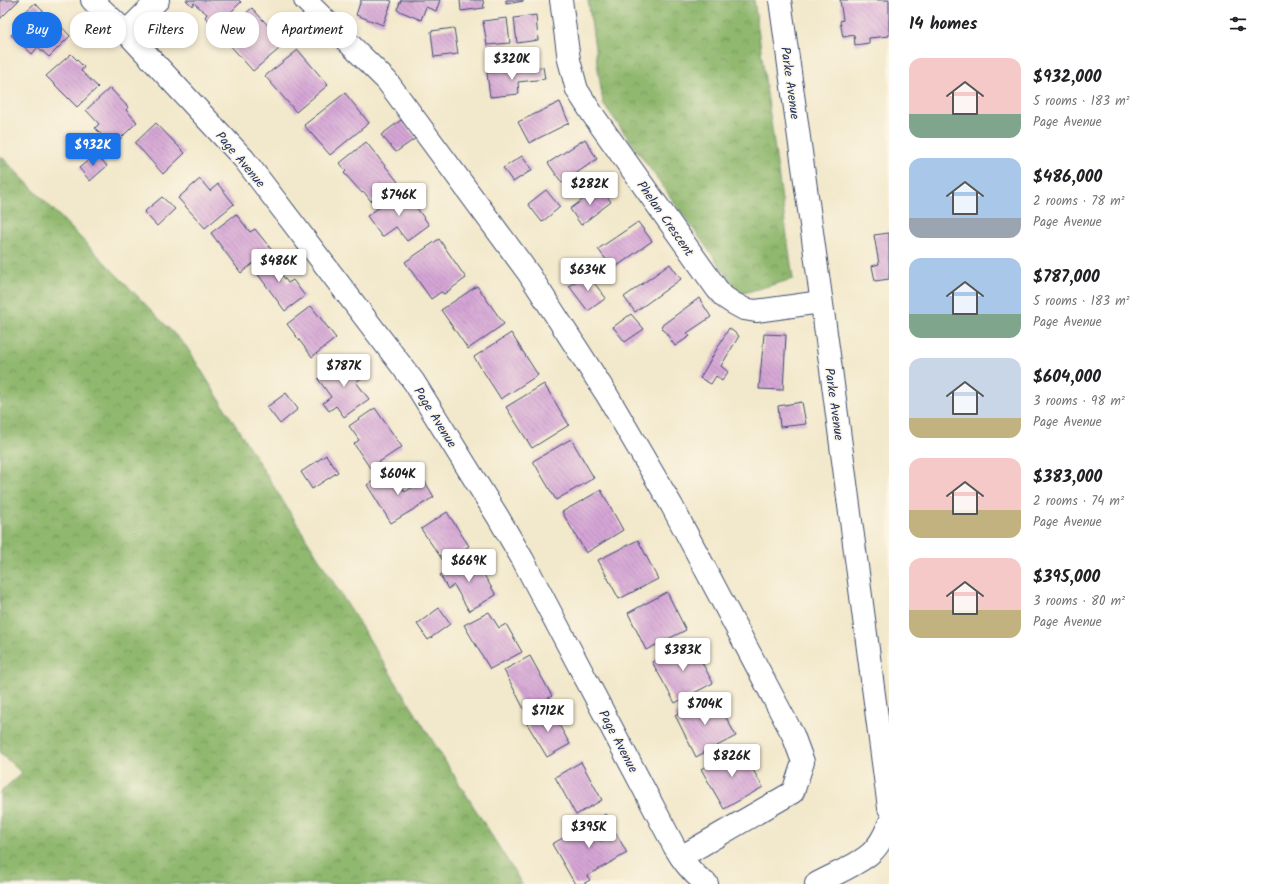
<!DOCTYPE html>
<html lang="en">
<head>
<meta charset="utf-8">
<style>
	body { margin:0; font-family:Kalam,sans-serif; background:#f6f6f6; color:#202124; height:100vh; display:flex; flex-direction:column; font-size:15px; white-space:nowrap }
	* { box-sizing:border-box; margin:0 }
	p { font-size:13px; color:#757577 }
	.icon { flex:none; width:22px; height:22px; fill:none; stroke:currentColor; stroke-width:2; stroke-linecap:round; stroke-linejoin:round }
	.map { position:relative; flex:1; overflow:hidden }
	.drawer { display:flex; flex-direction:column; background:#fff; width:380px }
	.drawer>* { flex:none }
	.guide { position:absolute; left:12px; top:12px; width:380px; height:36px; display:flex; gap:8px }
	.price { position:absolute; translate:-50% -34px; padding:0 9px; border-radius:4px; background:#fff; color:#222; font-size:13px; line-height:26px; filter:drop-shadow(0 1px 2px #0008) }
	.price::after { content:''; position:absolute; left:50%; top:24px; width:12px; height:9px; margin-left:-6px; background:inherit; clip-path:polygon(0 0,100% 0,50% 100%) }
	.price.current { background:#1a73e8; color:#fff }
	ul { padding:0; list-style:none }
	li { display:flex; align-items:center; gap:12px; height:100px; padding:0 20px }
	li span { display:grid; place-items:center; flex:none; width:112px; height:80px; border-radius:12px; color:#555 }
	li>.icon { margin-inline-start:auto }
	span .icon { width:48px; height:48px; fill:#fffc; stroke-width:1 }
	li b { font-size:17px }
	h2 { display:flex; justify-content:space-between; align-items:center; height:48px; padding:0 20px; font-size:17px }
	.chip { padding:0 14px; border-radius:16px; background:#fff; box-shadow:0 2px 6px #0003; font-size:14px; line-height:36px }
	.chip.current { background:#1a73e8; color:#fff }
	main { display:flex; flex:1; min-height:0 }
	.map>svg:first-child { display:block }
	.forest { fill:url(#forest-crowns); stroke:#567466 }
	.building { fill:url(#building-back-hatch) }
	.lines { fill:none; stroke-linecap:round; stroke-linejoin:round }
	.minor-casing { stroke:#3b4b6e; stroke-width:24 }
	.minor { stroke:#fff; stroke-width:22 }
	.labels { text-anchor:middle; stroke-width:3; stroke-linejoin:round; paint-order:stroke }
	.street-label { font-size:13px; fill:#1b2f5e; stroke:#fcf5e5 }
</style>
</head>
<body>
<main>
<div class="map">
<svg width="889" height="884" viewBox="0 0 889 884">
	<defs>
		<pattern id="forest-crowns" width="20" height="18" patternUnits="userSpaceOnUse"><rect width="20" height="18" fill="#90b86e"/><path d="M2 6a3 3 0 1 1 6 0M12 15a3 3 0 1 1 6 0" fill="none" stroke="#75965e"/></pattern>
		<pattern id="building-back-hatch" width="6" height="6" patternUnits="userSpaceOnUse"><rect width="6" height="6" fill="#d5a5d5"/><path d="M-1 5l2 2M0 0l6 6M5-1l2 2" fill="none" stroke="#ac87b0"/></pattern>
	</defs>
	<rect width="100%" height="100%" fill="#fcf5e5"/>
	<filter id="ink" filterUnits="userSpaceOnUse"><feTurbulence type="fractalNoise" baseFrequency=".025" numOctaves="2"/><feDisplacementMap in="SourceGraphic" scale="8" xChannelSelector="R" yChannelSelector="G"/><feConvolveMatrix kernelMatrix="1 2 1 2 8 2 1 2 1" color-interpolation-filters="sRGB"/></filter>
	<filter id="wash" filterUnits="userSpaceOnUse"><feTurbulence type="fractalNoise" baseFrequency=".012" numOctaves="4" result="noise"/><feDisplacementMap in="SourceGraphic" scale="16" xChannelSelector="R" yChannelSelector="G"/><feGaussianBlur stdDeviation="0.9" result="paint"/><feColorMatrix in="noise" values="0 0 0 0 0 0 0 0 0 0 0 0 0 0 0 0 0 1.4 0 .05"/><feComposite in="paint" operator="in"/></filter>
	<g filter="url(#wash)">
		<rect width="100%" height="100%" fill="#f2e8cb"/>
		<g class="forest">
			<path d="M588,0H754L793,279L740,294L603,103Z"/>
			<path d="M0,155L186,346L522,884H0V792L22,773L0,753Z"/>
		</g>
		<g id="blocks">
			<g class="building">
				<path d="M0,0H19L0,19Z"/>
				<path d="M186,0H239L241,2L215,28L205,17L207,14L194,3L192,6Z"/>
				<path d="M361,0H388L392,1L383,25L356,15Z"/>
				<path d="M401,0H440L436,11L426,7L421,20L397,10Z"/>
				<path d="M460,0H483L484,8L461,11Z"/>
				<path d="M506,0H523V1L506,4Z"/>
				<path d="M840,0H889V36L869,38V43L855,45L854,35L843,37L840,21L843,20Z"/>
				<path d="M35,3L57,26L60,25L70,36L49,57L38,47L32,54L11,35L19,28L13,23Z"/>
				<path d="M252,8L285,44L253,71L221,35Z"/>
				<path d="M536,15L538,40L517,43L514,18Z"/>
				<path d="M507,18L510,43L487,45L483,21Z"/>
				<path d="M454,28L458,54L434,57L431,31Z"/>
				<path d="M298,50L328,85L296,112L265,76Z"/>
				<path d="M71,54L84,67L81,71L98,87L77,107L46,76Z"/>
				<path d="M543,67L545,79L518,82L519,94L490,97L487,73Z"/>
				<path d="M110,88L128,107L126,110L137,122L113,146L95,128L99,124L86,110Z"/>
				<path d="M345,93L369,123L330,155L304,125Z"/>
				<path d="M560,102L569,123L529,143L518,122Z"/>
				<path d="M401,120L416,138L396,152L381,135Z"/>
				<path d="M156,123L185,153L163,174L135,143Z"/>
				<path d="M585,139L597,159L562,183L548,163Z"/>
				<path d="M366,142L398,182L371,201L364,192L362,193L344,173L346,171L340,163Z"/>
				<path d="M96,154L107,166L90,181L79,168Z"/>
				<path d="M522,156L532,170L513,182L503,168Z"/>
				<path d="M200,179L210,191L218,184L234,204L205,228L178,198Z"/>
				<path d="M600,187L611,202L581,225L570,209Z"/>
				<path d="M404,190L429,225L407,241L396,227L382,237L367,216Z"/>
				<path d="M546,190L560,207L542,222L528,204Z"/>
				<path d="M162,197L175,209L157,226L144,212Z"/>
				<path d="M236,214L250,232L255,229L271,249L241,273L211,233Z"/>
				<path d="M638,222L652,241L613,269L598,249Z"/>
				<path d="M889,233V279L875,281L872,266L879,264L874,235Z"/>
				<path d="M439,239L466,278L444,294L441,292L431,299L405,262Z"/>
				<path d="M274,255L284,269L280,272L288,283L293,280L305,296L285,311L254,269Z"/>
				<path d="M670,264L681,279L635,312L624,297Z"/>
				<path d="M587,274L606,298L588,311L569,286Z"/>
				<path d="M477,286L504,324L468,349L441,310Z"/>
				<path d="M699,298L711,317L687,333L690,336L675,346L661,326Z"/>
				<path d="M311,306L336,338L312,357L287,324Z"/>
				<path d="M631,314L644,329L625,342L613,327Z"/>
				<path d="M729,328L739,336L721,366L728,372L722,381L716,376L711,384L700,378Z"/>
				<path d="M511,333L538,375L501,399L474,357Z"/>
				<path d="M764,334L786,335L783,390L759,389Z"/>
				<path d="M348,359L363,377L356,382L369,399L344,417L336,406L329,411L323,403L331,397L318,379Z"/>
				<path d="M544,384L569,425L532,448L506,407Z"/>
				<path d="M286,393L298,409L280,424L267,407Z"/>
				<path d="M802,402L806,424L780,427L778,406Z"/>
				<path d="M375,408L402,447L370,468L354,444L359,440L349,426Z"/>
				<path d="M571,439L594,478L556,500L533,461Z"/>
				<path d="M326,455L338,472L312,489L301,472Z"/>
				<path d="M391,469L405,492L424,480L434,497L391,523L367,485Z"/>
				<path d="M601,490L623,530L586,553L562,512Z"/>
				<path d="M447,512L469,546L444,562L421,529Z"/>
				<path d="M638,540L658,579L619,599L598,560Z"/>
				<path d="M472,555L496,595L469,611L454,585L448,589L440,575Z"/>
				<path d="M667,592L686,630L646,650L628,613Z"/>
				<path d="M439,608L450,624L428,640L417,624Z"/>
				<path d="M489,612L499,628L506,624L522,652L490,669L464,625Z"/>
				<path d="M691,642L713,683L675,703L652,662Z"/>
				<path d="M530,656L552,696L525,711L504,670Z"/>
				<path d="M714,695L736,736L696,757L675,715Z"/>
				<path d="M550,709L570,744L547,757L526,722Z"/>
				<path d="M740,748L763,787L724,809L701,769Z"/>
				<path d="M581,762L602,800L576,815L555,777Z"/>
				<path d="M606,814L615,830L599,839L601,841L616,833L627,853L587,876L590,880L583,884H575L552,844Z"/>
			</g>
		</g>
	</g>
	<g filter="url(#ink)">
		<use href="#blocks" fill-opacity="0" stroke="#3b4b6e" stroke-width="1"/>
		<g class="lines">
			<g class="minor-casing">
				<g id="minor">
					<path d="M92,0L126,32L244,159L414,382L498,517L523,560L674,846C683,861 692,874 707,884"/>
					<path d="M305,0L387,81L529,274L607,395L672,506L793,735L803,762L793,792L681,857"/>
					<path d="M561,0L569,60L577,90L593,115L717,289L724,297L733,303L744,309L756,311L821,302"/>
					<path d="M780,0L830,362L889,808"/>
					<path d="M126,32L158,0"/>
					<path d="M816,884C832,875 858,865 871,853C880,845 885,834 889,824"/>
				</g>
			</g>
			<use href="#minor" class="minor"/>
		</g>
	</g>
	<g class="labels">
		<g class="street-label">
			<text transform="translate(791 83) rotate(82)" y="5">Parke Avenue</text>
			<text transform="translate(241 159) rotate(50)" y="5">Page Avenue</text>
			<text transform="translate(666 218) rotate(55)" y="5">Phelan Crescent</text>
			<text transform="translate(835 404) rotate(82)" y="5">Parke Avenue</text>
			<text transform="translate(436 417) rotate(58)" y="5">Page Avenue</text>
			<text transform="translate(619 741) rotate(62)" y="5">Page Avenue</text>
		</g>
	</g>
</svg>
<b class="price" style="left:512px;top:81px">$320K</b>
<b class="price current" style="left:93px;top:167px">$932K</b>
<b class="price" style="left:590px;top:206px">$282K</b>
<b class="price" style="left:399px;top:217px">$746K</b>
<b class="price" style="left:279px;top:283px">$486K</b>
<b class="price" style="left:588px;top:292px">$634K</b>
<b class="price" style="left:344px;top:388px">$787K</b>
<b class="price" style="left:398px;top:496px">$604K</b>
<b class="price" style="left:469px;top:583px">$669K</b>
<b class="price" style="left:683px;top:672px">$383K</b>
<b class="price" style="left:705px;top:726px">$704K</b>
<b class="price" style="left:548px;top:733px">$712K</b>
<b class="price" style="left:732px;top:778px">$826K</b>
<b class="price" style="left:589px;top:849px">$395K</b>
<div class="guide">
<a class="chip current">Buy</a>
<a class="chip">Rent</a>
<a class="chip">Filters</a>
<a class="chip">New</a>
<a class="chip">Apartment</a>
</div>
</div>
<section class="drawer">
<h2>14 homes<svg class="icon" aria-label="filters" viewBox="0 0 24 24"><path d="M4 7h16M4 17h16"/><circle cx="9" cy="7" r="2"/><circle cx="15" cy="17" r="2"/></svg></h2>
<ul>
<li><span style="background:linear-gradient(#f6c9c9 70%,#7fa58c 0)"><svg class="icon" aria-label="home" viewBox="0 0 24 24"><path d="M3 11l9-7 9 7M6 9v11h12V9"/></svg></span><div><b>$932,000</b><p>5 rooms · 183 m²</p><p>Page Avenue</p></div></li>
<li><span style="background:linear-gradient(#a9c7e8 75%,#9aa5b1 0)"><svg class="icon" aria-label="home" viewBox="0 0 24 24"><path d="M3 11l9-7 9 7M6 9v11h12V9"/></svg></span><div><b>$486,000</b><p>2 rooms · 78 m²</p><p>Page Avenue</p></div></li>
<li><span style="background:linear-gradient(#a9c7e8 70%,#7fa58c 0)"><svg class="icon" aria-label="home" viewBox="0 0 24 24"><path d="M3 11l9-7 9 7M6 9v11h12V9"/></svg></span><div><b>$787,000</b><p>5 rooms · 183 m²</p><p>Page Avenue</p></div></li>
<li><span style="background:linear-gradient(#c9d6e8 75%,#c2b280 0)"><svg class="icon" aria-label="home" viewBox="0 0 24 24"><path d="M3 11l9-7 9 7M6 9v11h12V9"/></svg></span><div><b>$604,000</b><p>3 rooms · 98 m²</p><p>Page Avenue</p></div></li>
<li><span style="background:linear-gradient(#f6c9c9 65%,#c2b280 0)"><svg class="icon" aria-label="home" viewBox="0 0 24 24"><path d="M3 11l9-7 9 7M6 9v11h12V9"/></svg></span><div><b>$383,000</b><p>2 rooms · 74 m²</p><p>Page Avenue</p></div></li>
<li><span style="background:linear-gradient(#f6c9c9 65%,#c2b280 0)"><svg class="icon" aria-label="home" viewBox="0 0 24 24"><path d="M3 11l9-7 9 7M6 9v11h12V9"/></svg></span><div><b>$395,000</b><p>3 rooms · 80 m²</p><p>Page Avenue</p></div></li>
</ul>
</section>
</main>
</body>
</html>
